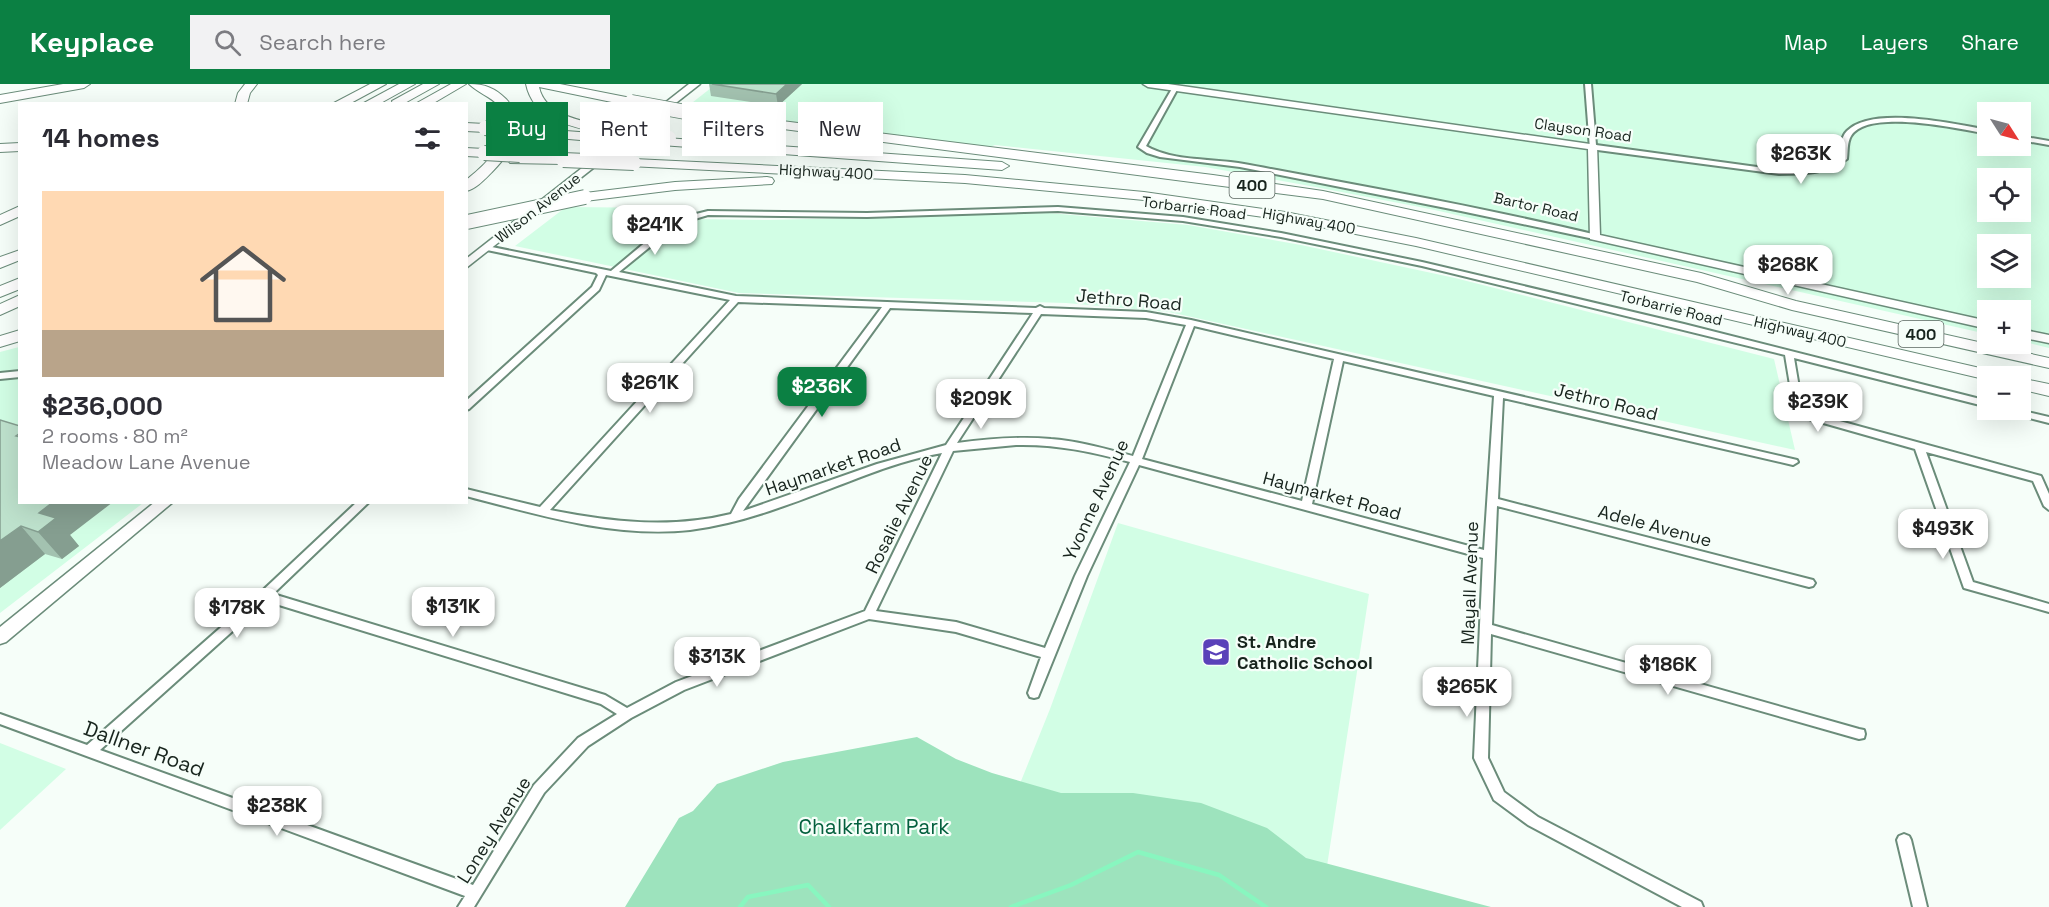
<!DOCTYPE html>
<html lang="en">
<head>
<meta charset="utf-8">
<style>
	body { margin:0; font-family:"Space Grotesk",sans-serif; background:#f2f2f3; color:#2b2b33; height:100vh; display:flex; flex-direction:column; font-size:22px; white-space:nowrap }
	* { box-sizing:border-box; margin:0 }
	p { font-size:20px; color:#7c7c81 }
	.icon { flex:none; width:33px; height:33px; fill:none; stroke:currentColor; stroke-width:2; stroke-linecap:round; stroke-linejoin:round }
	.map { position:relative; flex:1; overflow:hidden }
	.sheet { position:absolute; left:18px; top:18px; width:450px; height:402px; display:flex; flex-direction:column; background:#fff; border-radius:0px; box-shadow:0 6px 24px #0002 }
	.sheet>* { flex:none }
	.banner { position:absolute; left:486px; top:18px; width:570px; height:54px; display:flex; gap:12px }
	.needle { width:39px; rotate:126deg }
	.controls { position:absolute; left:1977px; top:18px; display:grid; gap:12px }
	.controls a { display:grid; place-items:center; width:54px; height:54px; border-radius:0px; background:#fff; box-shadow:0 6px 24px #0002; font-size:30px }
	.price { position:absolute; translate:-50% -51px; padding:0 14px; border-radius:12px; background:#fff; color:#222; font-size:20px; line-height:39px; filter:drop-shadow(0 2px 3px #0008) }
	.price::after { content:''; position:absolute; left:50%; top:36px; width:18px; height:14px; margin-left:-9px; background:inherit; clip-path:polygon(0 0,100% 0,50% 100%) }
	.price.on { background:#0b8043; color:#fff }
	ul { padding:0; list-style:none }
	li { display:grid; align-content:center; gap:12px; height:318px; padding:0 24px }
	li+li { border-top:2px solid #e1e1e2 }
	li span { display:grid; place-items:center; height:186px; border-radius:0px; color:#555 }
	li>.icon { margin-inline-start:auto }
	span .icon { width:108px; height:108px; fill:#fffc; stroke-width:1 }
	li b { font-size:26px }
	h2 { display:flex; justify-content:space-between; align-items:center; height:72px; padding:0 24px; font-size:26px }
	.chip { padding:0 21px; border-radius:0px; background:#fff; box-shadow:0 6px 24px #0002; font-size:21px; line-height:54px }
	.chip.on { background:#0b8043; color:#fff }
	header { display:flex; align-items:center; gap:36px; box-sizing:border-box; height:84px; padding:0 30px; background:#0b8043; color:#fff }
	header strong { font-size:28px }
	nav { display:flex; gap:33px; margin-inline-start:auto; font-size:21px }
	.search { width:420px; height:54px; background:#f2f2f3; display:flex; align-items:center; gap:15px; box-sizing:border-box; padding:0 21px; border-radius:0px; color:#7c7c81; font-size:22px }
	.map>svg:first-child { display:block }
	.built { fill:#d2fee5; fill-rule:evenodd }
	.green { fill:#9de3bd }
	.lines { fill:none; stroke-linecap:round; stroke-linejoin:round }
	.stream { stroke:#88f6bf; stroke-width:4.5 }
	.street-casing { stroke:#6b8c7a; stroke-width:4 }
	.secondary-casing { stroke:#6b8c7a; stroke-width:3 }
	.highway-casing { stroke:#6b8c7a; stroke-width:2 }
	.street { fill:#fff; fill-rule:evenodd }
	.secondary { fill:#fff; fill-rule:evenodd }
	.highway { fill:#fff; fill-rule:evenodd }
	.highway-bridge-casing { stroke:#6b8c7a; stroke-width:16; stroke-linecap:butt }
	.highway-bridge { stroke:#fff; stroke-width:14 }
	.wall { fill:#a3c2b0 }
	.shaded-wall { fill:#859e90 }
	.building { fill:#bee2cd; stroke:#859e90; stroke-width:1.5 }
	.labels { text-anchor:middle; stroke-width:4.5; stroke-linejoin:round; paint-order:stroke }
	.far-street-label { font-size:15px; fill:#17241d; stroke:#f6fef9 }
	.shield { fill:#f6fef9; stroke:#5a655f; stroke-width:1.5 }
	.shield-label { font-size:16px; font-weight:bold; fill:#17241d }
	.street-label { font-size:18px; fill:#17241d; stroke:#f6fef9 }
	.poi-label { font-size:18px; font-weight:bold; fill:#17241d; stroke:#f6fef9; text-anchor:start }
	.near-street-label { font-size:21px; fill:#17241d; stroke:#f6fef9 }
	.near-park-label { font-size:21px; fill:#04603e; stroke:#f6fef9 }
</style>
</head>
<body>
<header>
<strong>Keyplace</strong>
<div class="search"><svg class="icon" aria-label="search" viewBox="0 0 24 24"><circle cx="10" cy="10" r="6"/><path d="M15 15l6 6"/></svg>Search here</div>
<nav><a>Map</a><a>Layers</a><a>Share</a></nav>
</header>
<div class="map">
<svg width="2049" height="823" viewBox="0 0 2049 823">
	<rect width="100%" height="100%" fill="#f6fef9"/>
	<g class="built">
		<path d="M716,0H2049V264L2021,257L2020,226H1988L1987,250L1430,125L1310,102L1205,83L995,61L987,64L768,36L688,22ZM1988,28H2020V62H1988ZM1988,94H2020V128H1988ZM1988,160H2020V194H1988Z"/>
		<path d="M566,123L674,124L692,135L770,136L1049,129L1188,141L1301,161L1455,194L1774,275L1795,366L1169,228L1066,219L739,209L515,162Z"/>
		<path d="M19,263L20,418L143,419L0,529V268Z"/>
		<path d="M1118,439L1369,510L1327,782L1166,725L1013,717L1050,625Z"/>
		<path d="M0,659L66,685L0,746Z"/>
	</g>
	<path class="green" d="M917,653L956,675L992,689L1061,709H1133L1201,719L1267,744L1306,774L1491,823H625L679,734L693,727L717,700L783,678Z"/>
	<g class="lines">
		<g class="stream">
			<path d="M740,823L748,813L808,801L829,823"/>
			<path d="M1011,823L1071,801L1138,768L1219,791L1266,823"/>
		</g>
		<g class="street-casing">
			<g id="street">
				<path d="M1585,0H1591L1596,61L1779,86C1803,86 1818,85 1840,74C1841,65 1840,54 1847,47C1872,21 1955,40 1988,46V50C1960,45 1868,24 1851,52C1847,58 1848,68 1847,75C1827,90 1803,90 1779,90L1590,65Z"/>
				<path d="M1173,3L1178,4L1146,62C1173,78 1214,74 1244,80C1362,102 1480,123 1597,151L1598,153L1594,155L1461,127L1240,83L1160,73L1147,69L1138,63Z"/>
				<path d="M2020,52L2049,57V61L2020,56Z"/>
				<path d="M1058,123L1183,133L1281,149L1422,178L1684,240L1988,317V323L1794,274L1803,327L2041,392L2049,410V426L2044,422L2033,397L1926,368L1973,498L2049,520V528L1964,504L1915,365L1795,331L1785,271L1422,182L1281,153L1183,137L1058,127L867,133L708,131L678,140L619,188L736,212L1036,224L1040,222L1044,224L1146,228L1191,236L1797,376L1798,378L1793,381L1503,314L1498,415L1809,495L1813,496L1815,499L1813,502L1809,503L1497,422L1492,541L1859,645L1864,646L1865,650L1864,654L1859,655L1491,550L1488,674L1504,708L1538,733L1701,818L1703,823H1682L1528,741L1494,716L1474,674L1483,474L1139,381L1087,492L1038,613L1034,614L1030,613L1028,609L1041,573L956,548L869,535L684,606L631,634L588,662L544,709L474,823H458L465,812L0,640V630L87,661L260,509L357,418H369L273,510L605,611L627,624L676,598L865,527L942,369C885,379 833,406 778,424C750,434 720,442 690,446C614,454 539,431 466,412V405L540,423L730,216L606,191L599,206L469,325L466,326V317L592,203L598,191L596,189L487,166L483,164L487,162L611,187L672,136L708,127L867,129ZM738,218L882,223L739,415L731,430C670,445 611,438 550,426ZM890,224L1033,229L946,361L877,380L743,427ZM1041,230L1146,234L1186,241L1133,372C1106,365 1079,357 1051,355C1020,352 988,355 957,359ZM1194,242L1334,275L1302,417L1142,375ZM1343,277L1494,312L1484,466L1312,420ZM1016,361C1056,360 1093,368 1130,378L1075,492L1045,564L956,538L876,527L953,367ZM266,517L601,620L617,630L578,654L534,701L473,801L100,666Z"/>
				<path d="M20,287V293L0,295V289Z"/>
				<path d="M2004,326H2019L2049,333V339L2006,328Z"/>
				<path d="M1904,750L1909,752L1911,756L1927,823H1913L1897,756L1899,752Z"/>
			</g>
		</g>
		<g class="secondary-casing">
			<g id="secondary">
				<path d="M689,0H700L466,184V175Z"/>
				<path d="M1143,0H1168L1597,61L1600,151L1988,237V245L1590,155L1588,65L1148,3Z"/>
				<path d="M2020,245L2049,251V259L2020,253Z"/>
				<path d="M155,418H173L6,558L0,560V543Z"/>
			</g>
		</g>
		<g class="highway-casing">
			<g id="highway">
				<path d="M63,0H90L84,4L0,19V11Z"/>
				<path d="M245,0H257L250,9L247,20H235L238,9Z"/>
				<path d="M370,0H386L349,20H332Z"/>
				<path d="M399,0H415L379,20H362Z"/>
				<path d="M423,0H439L403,20H393L392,17Z"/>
				<path d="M451,0H466L432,20H415Z"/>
				<path d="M469,0C485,0 495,4 506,15C529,39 512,68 492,88C485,95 476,105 466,107V96C486,81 520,48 499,22C490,12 478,9 469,0Z"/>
				<path d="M526,0H560L631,14L637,18L631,22L539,3C545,31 579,36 604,42L605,45L604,48L599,49C569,42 533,35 526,0Z"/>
				<path d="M702,27L1213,91L1323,107L1701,189L1796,217L2049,274V284L1792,226L1697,198L1323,115L698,34L696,31Z"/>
				<path d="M466,39L485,40L491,44L485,48L466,47Z"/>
				<path d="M527,44L592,49L599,53L592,57L522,51L520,48L522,45Z"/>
				<path d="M666,54L1002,78L1009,82L1002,86L661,61L659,58Z"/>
				<path d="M20,59V67L0,68V60Z"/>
				<path d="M466,64L484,65L491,69L484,73L466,72Z"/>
				<path d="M515,72H563L570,76L563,80L510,79L508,76L510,73Z"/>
				<path d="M634,75L965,91L1144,108L1285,128L1416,154L1993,287L1999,288L2002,292H1988V296L1416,162L1285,136L1144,116L965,99L629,82L627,79L629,76Z"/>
				<path d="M767,93L772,94L774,97L772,100L675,106L585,117L578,113L585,109L675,98Z"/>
				<path d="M20,122V132L0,141V131Z"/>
				<path d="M20,166V176L0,184V173Z"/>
				<path d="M20,194V205L0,213V202Z"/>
				<path d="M20,211V222L0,231V220Z"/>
				<path d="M20,246V257L0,263V252Z"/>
				<path d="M2020,294L2049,300V312L2020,305Z"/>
			</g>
		</g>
		<use href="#street" class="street"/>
		<use href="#secondary" class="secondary"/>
		<use href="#highway" class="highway"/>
		<g class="highway-bridge-casing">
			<g id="highway-bridge">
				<path d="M631,18L702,31"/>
				<path d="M485,44L527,48"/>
				<path d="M599,45L669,54"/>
				<path d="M484,69L520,71"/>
				<path d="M563,76L634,79"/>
				<path d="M467,138L585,113"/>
			</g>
		</g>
		<use href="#highway-bridge" class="highway-bridge"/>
	</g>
	<g class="wall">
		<path d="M709,0H802L778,22L711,12Z"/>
		<path d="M0,336L70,451L79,462L62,475L45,470L0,504Z"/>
	</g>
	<g class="shaded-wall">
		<path d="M787,0H802L778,22L776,10Z"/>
		<path d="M53,418H113L70,451L79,462L62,475L38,448L39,429Z"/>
		<path d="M21,442L45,470L0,504V457Z"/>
	</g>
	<g class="building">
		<path d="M712,0H787L776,10Z"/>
		<path d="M0,336L20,342V349L16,352L20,353V418H53L39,429L56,434L38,448L21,442L0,457Z"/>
	</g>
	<defs>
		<g id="school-square" transform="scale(1.5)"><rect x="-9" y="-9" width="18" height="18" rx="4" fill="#5a41b9" stroke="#f6fef9"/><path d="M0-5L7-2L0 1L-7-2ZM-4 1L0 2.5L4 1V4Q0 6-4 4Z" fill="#fff"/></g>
	</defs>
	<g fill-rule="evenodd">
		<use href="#school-square" x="1216" y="568"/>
	</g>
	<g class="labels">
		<g class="far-street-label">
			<text transform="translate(1583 46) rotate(8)" y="5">Clayson Road</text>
			<text transform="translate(826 88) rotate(3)" y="5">Highway 400</text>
			<text transform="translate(1536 123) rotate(13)" y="5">Bartor Road</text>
			<text transform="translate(538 124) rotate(-38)" y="5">Wilson Avenue</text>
			<text transform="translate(1194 124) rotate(7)" y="5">Torbarrie Road</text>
			<text transform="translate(1309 137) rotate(10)" y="5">Highway 400</text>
			<text transform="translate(1671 224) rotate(14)" y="5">Torbarrie Road</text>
			<text transform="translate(1800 248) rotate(13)" y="5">Highway 400</text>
		</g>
		<g class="shield">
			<rect x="1229.5" y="88" width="45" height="26" rx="4.5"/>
			<rect x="1898.5" y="237" width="45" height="26" rx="4.5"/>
		</g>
		<g class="shield-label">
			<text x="1252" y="107">400</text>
			<text x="1921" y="256">400</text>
		</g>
		<g class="street-label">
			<text transform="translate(1129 216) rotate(5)" y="6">Jethro Road</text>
			<text transform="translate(1606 318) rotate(14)" y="6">Jethro Road</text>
			<text transform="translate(833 383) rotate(-19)" y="6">Haymarket Road</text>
			<text transform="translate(1332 412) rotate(15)" y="6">Haymarket Road</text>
			<text transform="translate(1096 416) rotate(-65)" y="6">Yvonne Avenue</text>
			<text transform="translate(899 430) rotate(-64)" y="6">Rosalie Avenue</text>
			<text transform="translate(1655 442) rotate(15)" y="6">Adele Avenue</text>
			<text transform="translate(1470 499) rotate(-88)" y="6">Mayall Avenue</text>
			<text transform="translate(494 746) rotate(-58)" y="6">Loney Avenue</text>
		</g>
		<g class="poi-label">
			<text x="1237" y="564">St. Andre<tspan x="1237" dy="21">Catholic School</tspan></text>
		</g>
		<g class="near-street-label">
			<text transform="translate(144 665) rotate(20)" y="7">Dallner Road</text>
		</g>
		<g class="near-park-label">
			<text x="874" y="750">Chalkfarm Park</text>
		</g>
	</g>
</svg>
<div class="controls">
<a><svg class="needle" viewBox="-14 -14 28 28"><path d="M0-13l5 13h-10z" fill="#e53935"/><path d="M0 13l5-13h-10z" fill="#7c7c81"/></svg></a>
<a><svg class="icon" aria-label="locate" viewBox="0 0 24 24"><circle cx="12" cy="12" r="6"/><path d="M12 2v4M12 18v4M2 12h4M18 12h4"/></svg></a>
<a><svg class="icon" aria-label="layers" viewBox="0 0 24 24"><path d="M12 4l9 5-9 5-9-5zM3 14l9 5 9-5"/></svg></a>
<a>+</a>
<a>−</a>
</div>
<b class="price" style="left:1801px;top:101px">$263K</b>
<b class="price" style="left:655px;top:172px">$241K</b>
<b class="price" style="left:1788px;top:212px">$268K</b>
<b class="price" style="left:650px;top:330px">$261K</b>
<b class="price on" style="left:822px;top:334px">$236K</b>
<b class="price" style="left:981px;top:346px">$209K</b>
<b class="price" style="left:1818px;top:349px">$239K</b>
<b class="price" style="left:1943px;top:476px">$493K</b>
<b class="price" style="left:453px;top:554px">$131K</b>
<b class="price" style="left:237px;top:555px">$178K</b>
<b class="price" style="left:717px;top:604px">$313K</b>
<b class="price" style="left:1668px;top:612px">$186K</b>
<b class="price" style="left:1467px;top:634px">$265K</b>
<b class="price" style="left:277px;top:753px">$238K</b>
<div class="banner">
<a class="chip on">Buy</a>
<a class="chip">Rent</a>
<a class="chip">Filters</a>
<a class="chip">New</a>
</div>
<section class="sheet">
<h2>14 homes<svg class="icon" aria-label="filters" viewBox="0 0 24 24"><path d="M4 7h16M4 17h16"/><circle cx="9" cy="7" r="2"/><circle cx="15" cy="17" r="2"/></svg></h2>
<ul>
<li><span style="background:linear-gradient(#ffd9b3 75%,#b9a48a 0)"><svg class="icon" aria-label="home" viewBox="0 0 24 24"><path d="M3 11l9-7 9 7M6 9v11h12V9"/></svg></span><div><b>$236,000</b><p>2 rooms · 80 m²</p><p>Meadow Lane Avenue</p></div></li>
</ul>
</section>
</div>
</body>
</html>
